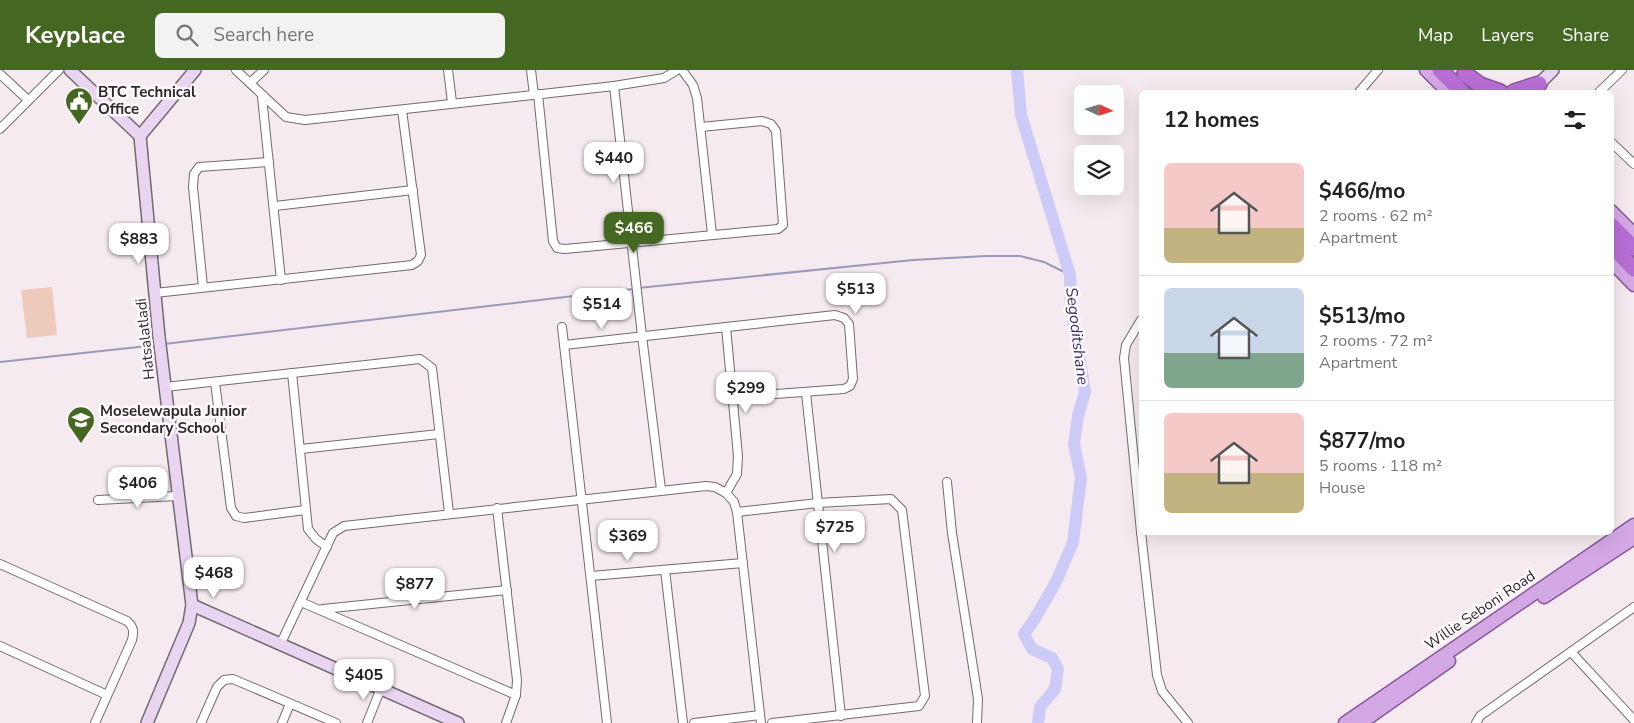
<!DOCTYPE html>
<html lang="en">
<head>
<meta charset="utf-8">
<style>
	body { margin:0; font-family:"Nunito Sans",sans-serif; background:#f2f2f2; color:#222; height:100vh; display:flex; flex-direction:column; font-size:19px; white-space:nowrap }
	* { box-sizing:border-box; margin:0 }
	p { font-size:16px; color:#767676 }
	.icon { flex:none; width:28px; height:28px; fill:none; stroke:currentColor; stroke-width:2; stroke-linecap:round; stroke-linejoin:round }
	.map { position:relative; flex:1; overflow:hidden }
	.details { position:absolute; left:1139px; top:20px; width:475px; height:445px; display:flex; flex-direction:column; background:#fff; border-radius:8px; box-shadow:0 5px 20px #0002 }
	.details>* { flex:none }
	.needle { width:32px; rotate:94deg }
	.tools { position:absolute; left:1074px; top:15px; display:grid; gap:10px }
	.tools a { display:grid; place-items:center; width:50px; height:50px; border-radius:8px; background:#fff; box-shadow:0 5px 20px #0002; font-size:25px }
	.price { position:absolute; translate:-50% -42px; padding:0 11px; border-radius:10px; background:#fff; color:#222; font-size:16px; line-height:32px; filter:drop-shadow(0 1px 2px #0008) }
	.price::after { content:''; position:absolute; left:50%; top:30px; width:15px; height:11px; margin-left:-8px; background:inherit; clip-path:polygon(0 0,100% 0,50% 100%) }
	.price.selected { background:#446821; color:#fff }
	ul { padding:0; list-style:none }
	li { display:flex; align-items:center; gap:15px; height:125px; padding:0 25px }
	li+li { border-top:1px solid #e0e0e0 }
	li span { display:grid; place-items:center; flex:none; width:140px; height:100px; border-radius:8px; color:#555 }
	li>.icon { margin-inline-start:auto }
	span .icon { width:60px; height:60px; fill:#fffc; stroke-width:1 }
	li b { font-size:21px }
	h2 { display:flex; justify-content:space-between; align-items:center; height:60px; padding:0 25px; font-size:21px }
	header { display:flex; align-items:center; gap:30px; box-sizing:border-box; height:70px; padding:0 25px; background:#446821; color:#fff }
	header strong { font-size:24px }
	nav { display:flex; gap:28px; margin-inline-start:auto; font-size:18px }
	.search { width:350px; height:45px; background:#f2f2f2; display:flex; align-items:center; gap:12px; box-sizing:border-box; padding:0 18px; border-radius:8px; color:#767676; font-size:19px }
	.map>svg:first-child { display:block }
	.pitch { fill:#edcabc }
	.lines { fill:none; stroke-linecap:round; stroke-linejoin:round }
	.stream { stroke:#9c9aba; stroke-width:2 }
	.river { stroke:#cccbf7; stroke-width:12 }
	.street-casing { stroke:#736a6f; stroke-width:10 }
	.secondary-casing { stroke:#736a6f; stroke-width:14 }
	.primary-casing { stroke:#875699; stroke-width:15 }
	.highway-casing { stroke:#875699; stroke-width:18 }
	.street { stroke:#fff; stroke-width:8 }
	.secondary { stroke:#e9d4f2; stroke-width:11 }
	.primary { stroke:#d4a8e5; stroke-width:12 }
	.highway { stroke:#b76ed4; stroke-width:15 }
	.labels { text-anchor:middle; stroke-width:5; stroke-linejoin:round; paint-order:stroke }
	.poi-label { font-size:15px; font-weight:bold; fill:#2d292b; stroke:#fff8fc; text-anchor:start }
	.street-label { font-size:15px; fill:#2d292b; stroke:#fff8fc }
	.water-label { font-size:16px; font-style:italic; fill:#393268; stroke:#fff8fc }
</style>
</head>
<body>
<header>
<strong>Keyplace</strong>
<div class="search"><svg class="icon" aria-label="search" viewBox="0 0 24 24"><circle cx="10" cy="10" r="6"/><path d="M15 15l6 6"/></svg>Search here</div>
<nav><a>Map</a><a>Layers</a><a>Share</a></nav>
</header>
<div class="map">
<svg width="1634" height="653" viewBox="0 0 1634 653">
	<rect width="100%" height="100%" fill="#f4eaef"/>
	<path class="pitch" d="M52,217L57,265L27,268L21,220Z"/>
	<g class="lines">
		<g class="stream">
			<path d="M638,218L913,190L986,186H1020L1044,192L1070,205"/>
			<path d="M164,274L633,219"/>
			<path d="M0,292L157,275"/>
		</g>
		<path class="river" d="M1017,0L1021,45L1070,205L1071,236L1085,322L1078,346L1074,374L1081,408L1073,472L1056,512L1034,550L1024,564L1032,579L1052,588L1058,599L1055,619L1040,637L1038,653"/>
		<g class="street-casing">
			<g id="street">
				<path d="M236,0L286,47L305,50L614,16L664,8L677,0"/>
				<path d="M448,0L452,32"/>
				<path d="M531,0L534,25"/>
				<path d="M682,0L693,15L697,28L712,164"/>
				<path d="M0,4L28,30"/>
				<path d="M250,13L264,0"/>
				<path d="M614,16L642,266L661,419"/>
				<path d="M1359,22L1378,0"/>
				<path d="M1599,22L1622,0"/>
				<path d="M538,24L553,171L557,178L565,179L778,159L783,155L776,61L771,54L762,51L701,57"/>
				<path d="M262,27L281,210"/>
				<path d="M0,59L59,0"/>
				<path d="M1611,72L1634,94"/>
				<path d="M275,136L413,120"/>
				<path d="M203,217L193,117L194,104L199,97L269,92"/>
				<path d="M155,223L412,195L418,191L421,185L402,40"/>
				<path d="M1141,250L1126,275L1124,288L1141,462"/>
				<path d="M562,257L607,653"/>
				<path d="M726,257L738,386L737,404L726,423"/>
				<path d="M564,275L835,245L844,248L849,254L853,309L850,316L844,319L733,327"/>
				<path d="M292,303L308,459L316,469L327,477"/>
				<path d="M215,312L231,438L236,446L244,448L305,440"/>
				<path d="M165,317L420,289L432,298L449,443"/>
				<path d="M806,323L841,646"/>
				<path d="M301,379L439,364"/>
				<path d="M947,412L952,463L978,629L977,653"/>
				<path d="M98,430L177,426"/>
				<path d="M497,438L517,610L516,625L506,653"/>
				<path d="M737,442L818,433L891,429L902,440L925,626L919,636L772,653"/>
				<path d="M1141,462L1157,605L1162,621L1188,653"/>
				<path d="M0,494L127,551C134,557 134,562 132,570L95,653"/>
				<path d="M665,500L683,653"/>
				<path d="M591,506L743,493"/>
				<path d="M301,532L516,625"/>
				<path d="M323,539L507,520"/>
				<path d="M280,575L333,463L344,456L706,416L715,417L726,423L734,432L737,442L761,653"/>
				<path d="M0,576L107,625"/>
				<path d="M1571,582L1634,650"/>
				<path d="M201,653L217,617L224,610L233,609L336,653"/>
				<path d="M282,653L290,634"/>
				<path d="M367,653L381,618"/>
				<path d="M694,653L760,645"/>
				<path d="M1476,653L1480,646L1634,537"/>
			</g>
		</g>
		<g class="secondary-casing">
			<g id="secondary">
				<path d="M70,0L140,66"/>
				<path d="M1539,14L1553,0"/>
				<path d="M192,535L458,653"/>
				<path d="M147,653L189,553L192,535L159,267L140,66L195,0"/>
			</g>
		</g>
		<g class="primary-casing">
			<g id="primary">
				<path d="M1426,0L1448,22"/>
				<path d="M1611,141L1634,164"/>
				<path d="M1611,191L1634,215"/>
				<path d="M1544,527L1634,468"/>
				<path d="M1345,653L1634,455"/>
				<path d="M1361,653L1449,591"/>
			</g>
		</g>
		<g class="highway-casing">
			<g id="highway">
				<path d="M1440,0L1462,22"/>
				<path d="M1465,4L1480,15L1500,22"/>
				<path d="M1514,22L1539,14"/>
				<path d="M1611,155L1634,178"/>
				<path d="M1611,175L1634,199"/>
			</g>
		</g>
		<use href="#street" class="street"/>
		<use href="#secondary" class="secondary"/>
		<use href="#primary" class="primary"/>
		<use href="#highway" class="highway"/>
	</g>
	<defs>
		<g id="civic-pin" transform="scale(1.4375)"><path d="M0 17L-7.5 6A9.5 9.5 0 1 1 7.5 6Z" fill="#446821" stroke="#fff8fc"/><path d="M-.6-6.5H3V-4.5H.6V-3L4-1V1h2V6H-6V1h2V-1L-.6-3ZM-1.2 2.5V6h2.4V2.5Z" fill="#fff"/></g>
		<g id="school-pin" transform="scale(1.4375)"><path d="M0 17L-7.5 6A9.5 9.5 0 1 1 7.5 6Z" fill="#446821" stroke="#fff8fc"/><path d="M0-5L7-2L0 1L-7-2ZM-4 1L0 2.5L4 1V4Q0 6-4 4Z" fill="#fff"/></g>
	</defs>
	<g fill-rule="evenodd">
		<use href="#civic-pin" x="79" y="31"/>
		<use href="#school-pin" x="81" y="350"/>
	</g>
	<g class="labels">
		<g class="poi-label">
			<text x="98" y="27">BTC Technical<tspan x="98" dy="17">Office</tspan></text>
			<text x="100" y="346">Moselewapula Junior<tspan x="100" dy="17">Secondary School</tspan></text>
		</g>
		<g class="street-label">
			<text transform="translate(145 269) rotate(-96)" y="5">Hatsalatladi</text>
			<text transform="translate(1480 540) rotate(-34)" y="5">Willie Seboni Road</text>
		</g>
		<g class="water-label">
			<text transform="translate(1078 266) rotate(83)" y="6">Segoditshane</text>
		</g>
	</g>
</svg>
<div class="tools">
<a><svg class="needle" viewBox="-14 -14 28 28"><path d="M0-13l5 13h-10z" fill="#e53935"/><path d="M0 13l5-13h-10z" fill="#767676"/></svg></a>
<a><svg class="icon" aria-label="layers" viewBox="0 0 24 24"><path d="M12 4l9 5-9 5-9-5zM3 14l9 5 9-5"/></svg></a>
</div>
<b class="price" style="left:614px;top:114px">$440</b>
<b class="price selected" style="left:634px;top:184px">$466</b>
<b class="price" style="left:139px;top:195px">$883</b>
<b class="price" style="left:856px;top:245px">$513</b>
<b class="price" style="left:602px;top:260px">$514</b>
<b class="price" style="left:746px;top:344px">$299</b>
<b class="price" style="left:138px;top:439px">$406</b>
<b class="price" style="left:835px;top:483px">$725</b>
<b class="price" style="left:628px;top:492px">$369</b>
<b class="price" style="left:214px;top:529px">$468</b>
<b class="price" style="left:415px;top:540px">$877</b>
<b class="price" style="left:364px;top:631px">$405</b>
<section class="details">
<h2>12 homes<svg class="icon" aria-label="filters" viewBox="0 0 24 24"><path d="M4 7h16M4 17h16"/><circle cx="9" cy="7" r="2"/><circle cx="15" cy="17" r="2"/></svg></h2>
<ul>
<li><span style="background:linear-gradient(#f6c9c9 65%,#c2b280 0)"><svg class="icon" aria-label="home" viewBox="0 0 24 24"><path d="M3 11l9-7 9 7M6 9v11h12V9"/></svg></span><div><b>$466/mo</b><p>2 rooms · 62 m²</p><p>Apartment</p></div></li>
<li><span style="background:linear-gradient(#c9d6e8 65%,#7fa58c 0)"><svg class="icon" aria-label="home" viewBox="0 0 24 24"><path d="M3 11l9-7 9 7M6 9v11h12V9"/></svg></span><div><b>$513/mo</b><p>2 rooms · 72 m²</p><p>Apartment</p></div></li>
<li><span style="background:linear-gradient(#f6c9c9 60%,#c2b280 0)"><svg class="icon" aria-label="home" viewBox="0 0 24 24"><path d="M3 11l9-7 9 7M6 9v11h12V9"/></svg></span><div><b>$877/mo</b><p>5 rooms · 118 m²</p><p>House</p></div></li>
</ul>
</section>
</div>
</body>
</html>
